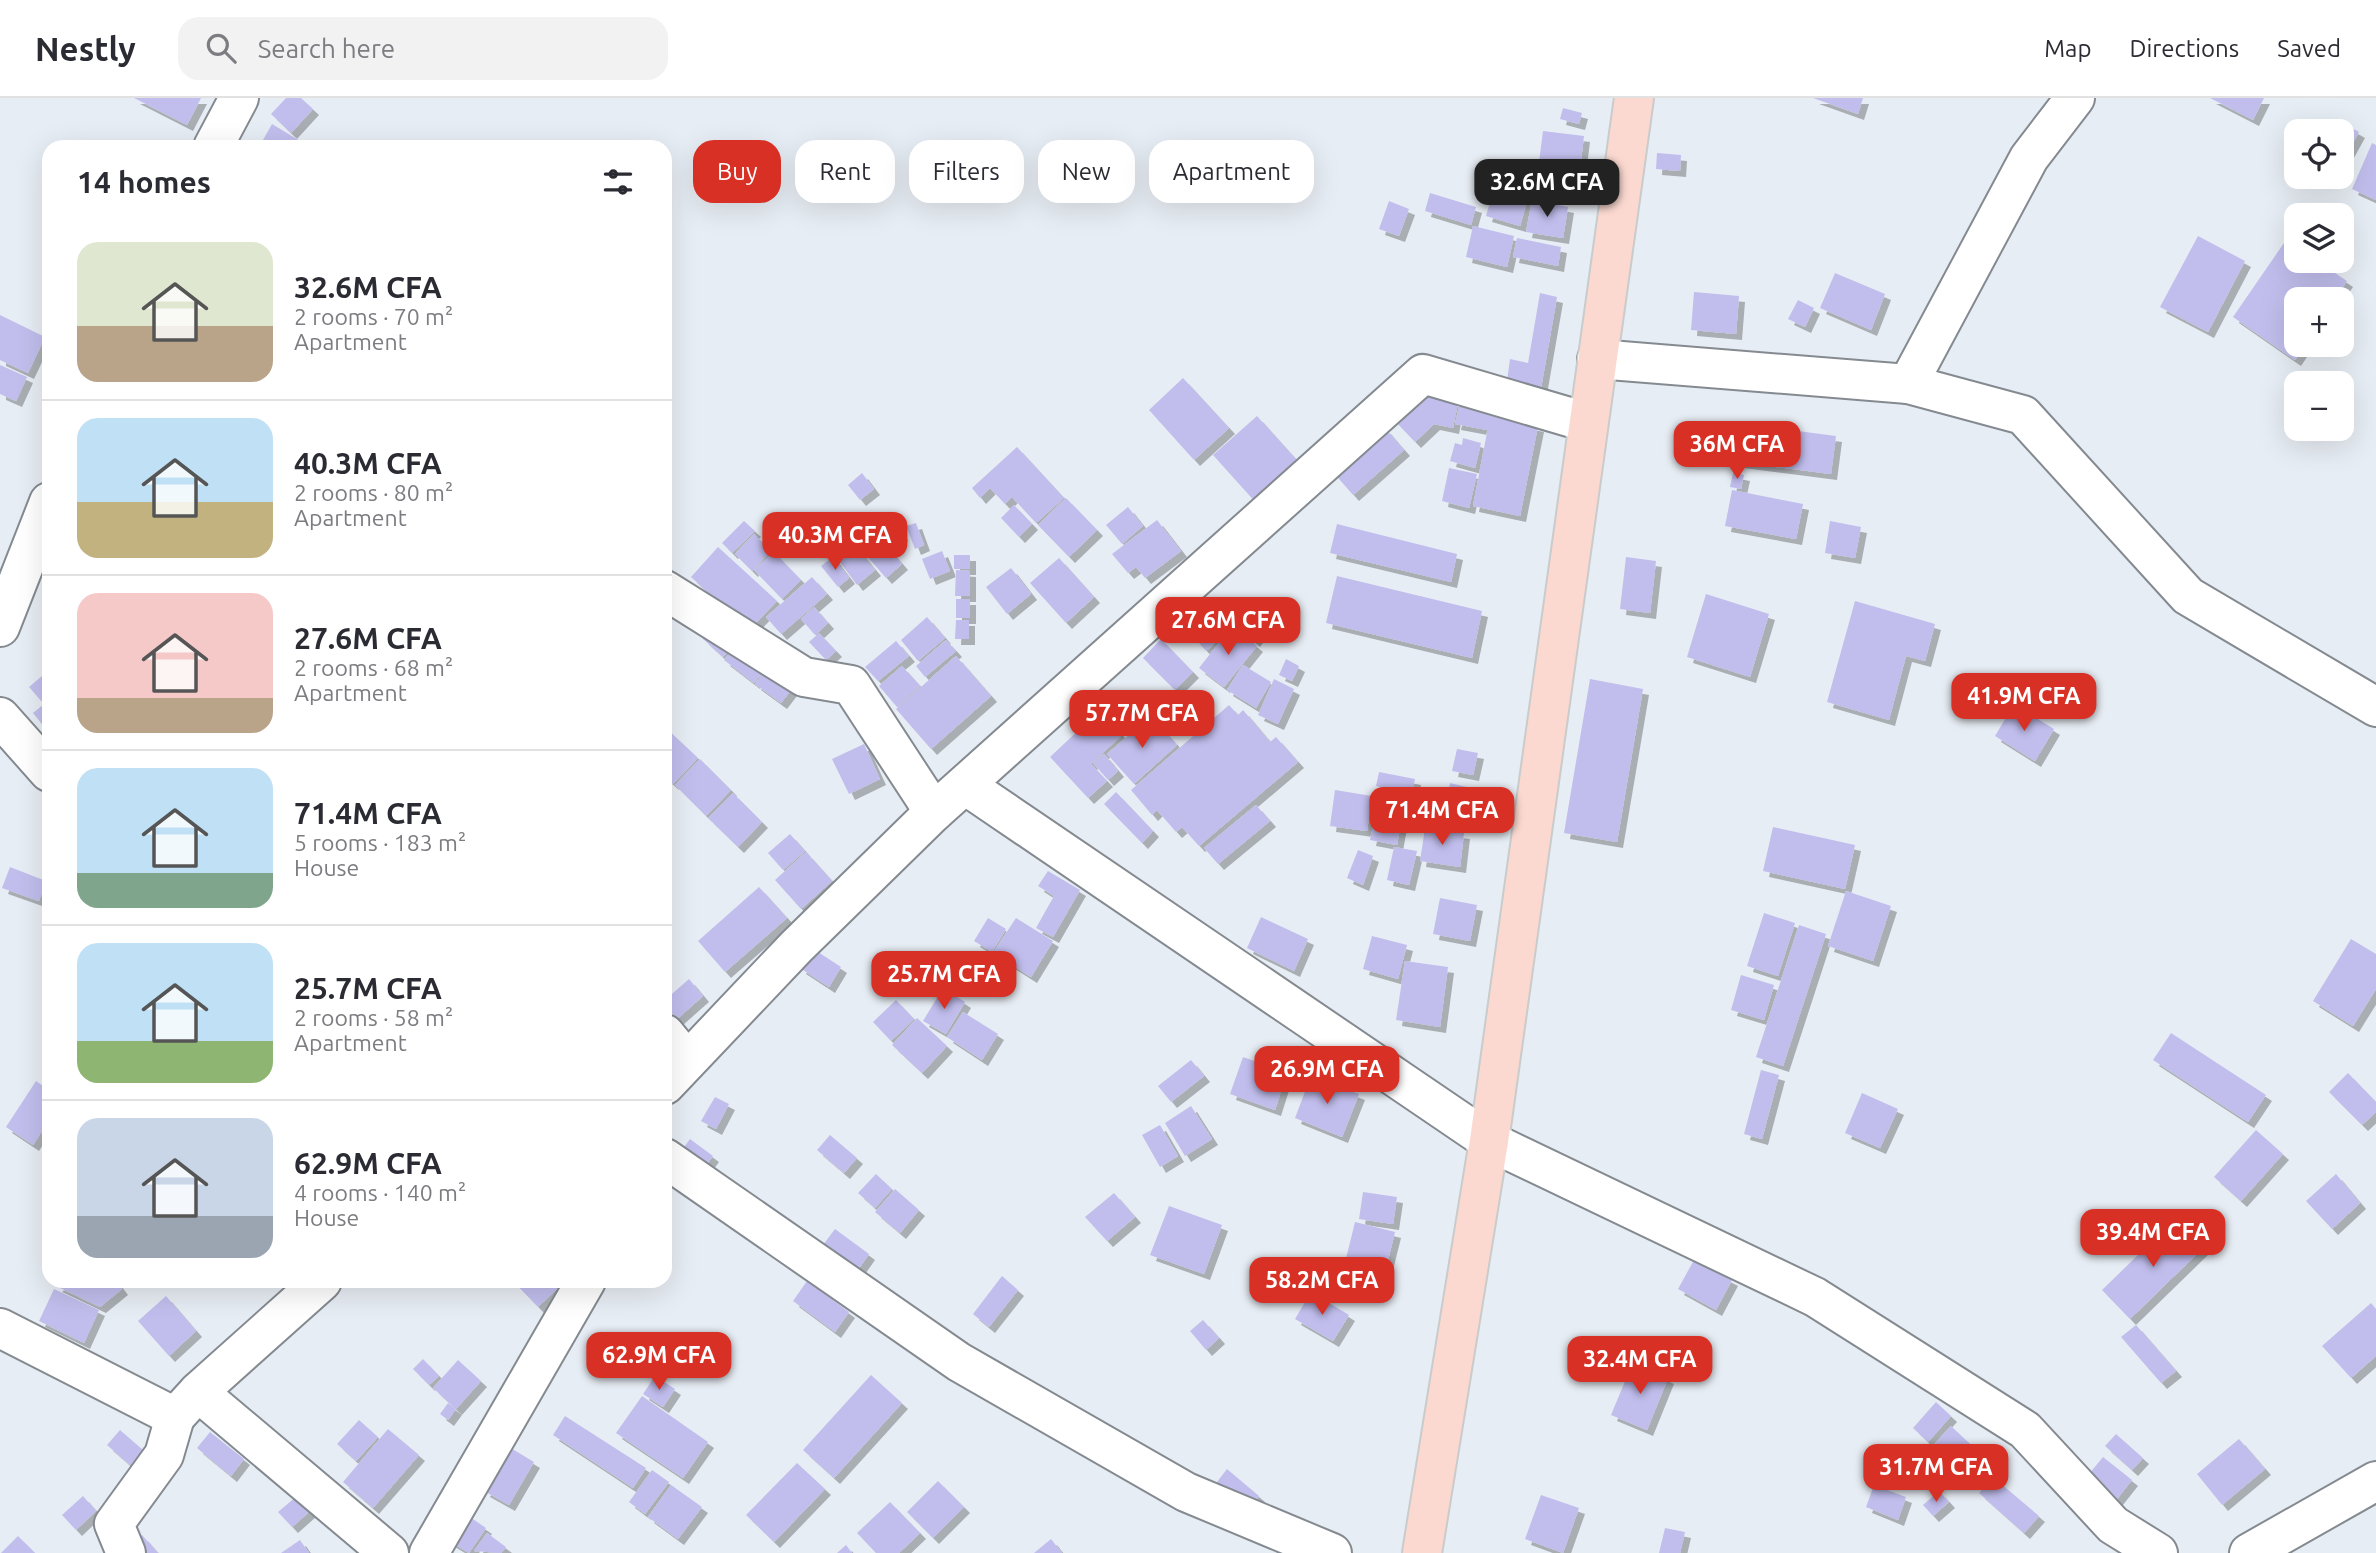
<!DOCTYPE html>
<html lang="en">
<head>
<meta charset="utf-8">
<style>
	body { margin:0; font-family:Ubuntu,sans-serif; background:#f2f2f3; color:#2b2b33; height:100vh; display:flex; flex-direction:column; font-size:26px; white-space:nowrap }
	* { box-sizing:border-box; margin:0 }
	p { font-size:23px; color:#7c7c81 }
	.icon { flex:none; width:38px; height:38px; fill:none; stroke:currentColor; stroke-width:2; stroke-linecap:round; stroke-linejoin:round }
	.map { position:relative; flex:1; overflow:hidden }
	.side { position:absolute; left:42px; top:42px; width:630px; height:1148px; display:flex; flex-direction:column; background:#fff; border-radius:21px; box-shadow:0 7px 28px #0002 }
	.side>* { flex:none }
	.guide { position:absolute; left:693px; top:42px; width:665px; height:63px; display:flex; gap:14px }
	.fabs { position:absolute; left:2284px; top:21px; display:grid; gap:14px }
	.fabs a { display:grid; place-items:center; width:70px; height:70px; border-radius:14px; background:#fff; box-shadow:0 7px 28px #0002; font-size:35px }
	.price { position:absolute; translate:-50% -60px; padding:0 16px; border-radius:14px; background:#d93025; color:#fff; font-size:23px; line-height:46px; filter:drop-shadow(0 2px 4px #0008) }
	.price::after { content:''; position:absolute; left:50%; top:42px; width:21px; height:16px; margin-left:-10px; background:inherit; clip-path:polygon(0 0,100% 0,50% 100%) }
	.price.on { background:#222; color:#fff }
	ul { padding:0; list-style:none }
	li { display:flex; align-items:center; gap:21px; height:175px; padding:0 35px }
	li+li { border-top:2px solid #e1e1e2 }
	li span { display:grid; place-items:center; flex:none; width:196px; height:140px; border-radius:21px; color:#555 }
	li>.icon { margin-inline-start:auto }
	span .icon { width:84px; height:84px; fill:#fffc; stroke-width:1 }
	li b { font-size:30px }
	h2 { display:flex; justify-content:space-between; align-items:center; height:84px; padding:0 35px; font-size:30px }
	.tag { padding:0 24px; border-radius:21px; background:#fff; box-shadow:0 7px 28px #0002; font-size:24px; line-height:63px }
	.tag.on { background:#d93025; color:#fff }
	header { display:flex; align-items:center; gap:42px; box-sizing:border-box; height:98px; padding:0 35px; background:#fff; border-bottom:2px solid #e1e1e2 }
	header strong { font-size:33px }
	nav { display:flex; gap:38px; margin-inline-start:auto; font-size:24px }
	.search { width:490px; height:63px; background:#f2f2f3; display:flex; align-items:center; gap:18px; box-sizing:border-box; padding:0 24px; border-radius:21px; color:#7c7c81; font-size:26px }
	.map>svg:first-child { display:block }
	.building { fill:#c1beed; filter:url(#shadow) }
	.lines { fill:none; stroke-linecap:round; stroke-linejoin:round }
	.street-casing { stroke:#848a90; stroke-width:42 }
	.secondary-casing { stroke:#848a90; stroke-width:42 }
	.primary-casing { stroke:#cacbcb; stroke-width:42 }
	.street { stroke:#fff; stroke-width:38 }
	.secondary { stroke:#fff; stroke-width:38 }
	.primary { stroke:#fbd9d0; stroke-width:38 }
</style>
</head>
<body>
<header>
<strong>Nestly</strong>
<div class="search"><svg class="icon" aria-label="search" viewBox="0 0 24 24"><circle cx="10" cy="10" r="6"/><path d="M15 15l6 6"/></svg>Search here</div>
<nav><a>Map</a><a>Directions</a><a>Saved</a></nav>
</header>
<div class="map">
<svg width="2376" height="1455" viewBox="0 0 2376 1455">
	<defs>
		<filter id="shadow"><feDropShadow dx="6" dy="6" stdDeviation="0" flood-color="#0004"/></filter>
	</defs>
	<rect width="100%" height="100%" fill="#e7edf4"/>
	<g class="building">
		<path d="M134,0H201L187,27Z"/>
		<path d="M286,0H301L313,11L291,35L271,16Z"/>
		<path d="M1813,0H1863L1858,16Z"/>
		<path d="M2210,0H2264L2253,22Z"/>
		<path d="M1563,10L1582,15L1579,26L1560,21Z"/>
		<path d="M2338,22L2359,34L2344,61L2342,33H2332Z"/>
		<path d="M272,26L310,49H259Z"/>
		<path d="M1543,33L1584,38L1577,94L1536,88Z"/>
		<path d="M2372,45L2376,47V102L2352,91Z"/>
		<path d="M1657,55L1681,57L1680,73L1656,71Z"/>
		<path d="M1494,90L1528,100L1520,128L1486,118Z"/>
		<path d="M1430,95L1476,109L1471,127L1425,113Z"/>
		<path d="M1532,102L1568,109L1563,140L1526,134Z"/>
		<path d="M1389,103L1409,111L1399,138L1379,131Z"/>
		<path d="M1473,128L1514,138L1507,169L1466,159Z"/>
		<path d="M2198,138L2245,163L2208,234L2160,209Z"/>
		<path d="M1517,140L1561,149L1558,168L1513,159Z"/>
		<path d="M2286,142L2296,149V163H2317L2347,183L2335,201H2296V247H2305L2295,262L2233,219Z"/>
		<path d="M1835,175L1885,196L1871,232L1820,210Z"/>
		<path d="M1694,194L1739,198L1736,236L1691,232Z"/>
		<path d="M1540,195L1557,199L1540,296L1506,290L1510,261L1528,265Z"/>
		<path d="M1798,202L1814,210L1805,229L1788,221Z"/>
		<path d="M0,217L45,239L28,275L0,262Z"/>
		<path d="M0,267L27,279L16,303L0,296Z"/>
		<path d="M1183,280L1229,330L1194,362L1149,312Z"/>
		<path d="M1422,297L1458,304L1453,330L1434,326L1415,344L1395,323Z"/>
		<path d="M1460,304L1491,311L1490,318L1538,328L1520,418L1473,408L1489,324L1487,332L1455,326Z"/>
		<path d="M1257,318L1302,368L1258,407L1213,357Z"/>
		<path d="M1743,326L1836,338L1831,376L1738,364Z"/>
		<path d="M1385,330L1404,352L1353,397L1333,374Z"/>
		<path d="M1463,340L1481,345L1475,370L1450,363L1455,345L1462,347Z"/>
		<path d="M1017,349L1064,400L1036,425L1012,399L1005,406L990,390L980,400L972,390Z"/>
		<path d="M1449,370L1477,376L1469,410L1442,403Z"/>
		<path d="M862,375L874,391L860,402L848,387Z"/>
		<path d="M1733,375L1744,377L1741,391L1730,389Z"/>
		<path d="M1732,392L1803,406L1796,441L1725,428Z"/>
		<path d="M1066,400L1097,432L1069,459L1038,427Z"/>
		<path d="M1014,407L1032,426L1019,439L1001,420Z"/>
		<path d="M1128,409L1143,428L1122,446L1106,427Z"/>
		<path d="M1157,422L1181,453L1145,480L1136,469L1128,475L1112,456Z"/>
		<path d="M744,423L755,433L732,455L722,445Z"/>
		<path d="M1830,423L1861,429L1855,460L1825,455Z"/>
		<path d="M892,424L902,437L890,447L880,433Z"/>
		<path d="M916,425L924,447L915,451L906,428Z"/>
		<path d="M1337,426L1457,456L1451,484L1330,455Z"/>
		<path d="M874,433L902,466L886,480L858,448Z"/>
		<path d="M754,436L771,453L752,473L735,456Z"/>
		<path d="M718,449L777,503L749,532L691,479Z"/>
		<path d="M856,449L875,472L857,487L839,463Z"/>
		<path d="M942,453L950,473L930,481L922,461Z"/>
		<path d="M774,454L801,482L782,501L754,472Z"/>
		<rect x="954" y="457" width="16" height="14"/>
		<path d="M833,459L849,480L838,489L821,468Z"/>
		<path d="M1626,459L1656,463L1650,515L1620,511Z"/>
		<path d="M1059,460L1094,499L1066,525L1030,485Z"/>
		<path d="M1011,470L1031,496L1007,516L986,489Z"/>
		<path d="M956,472L970,473V498H955Z"/>
		<path d="M1337,478L1482,513L1472,560L1326,525Z"/>
		<path d="M812,479L827,496L781,536L766,519Z"/>
		<path d="M1706,496L1769,516L1750,579L1687,559Z"/>
		<rect x="956" y="501" width="14" height="19"/>
		<path d="M1855,503L1935,526L1925,563L1906,558L1889,622L1827,604Z"/>
		<path d="M1250,504L1271,521L1254,543L1233,526Z"/>
		<path d="M814,509L828,525L815,537L801,521Z"/>
		<path d="M1204,517L1223,538L1206,553L1188,532Z"/>
		<path d="M927,519L945,540L918,563L901,542Z"/>
		<path d="M956,522H969V541H955Z"/>
		<path d="M1232,528L1257,548L1224,589L1199,570Z"/>
		<path d="M714,530L734,547L723,559L703,541Z"/>
		<path d="M819,535L836,553L826,562L809,544Z"/>
		<path d="M1161,541L1193,574L1175,592L1143,560Z"/>
		<path d="M946,542L956,553L925,579L916,568Z"/>
		<path d="M896,543L909,558L878,583L865,569Z"/>
		<path d="M735,548L765,571L754,585L724,562Z"/>
		<path d="M956,558L991,598L931,651L896,611Z"/>
		<path d="M1286,561L1299,568L1292,583L1279,577Z"/>
		<path d="M1243,567L1271,584L1256,610L1227,592Z"/>
		<path d="M902,568L920,588L897,609L879,588Z"/>
		<path d="M49,572V598L42,604L29,589Z"/>
		<path d="M766,572L791,592L781,605L755,586Z"/>
		<path d="M1274,581L1294,591L1278,626L1258,617Z"/>
		<path d="M1590,581L1643,591L1617,744L1564,735Z"/>
		<path d="M49,602V635L33,615Z"/>
		<path d="M2014,606L2054,631L2035,663L1995,638Z"/>
		<path d="M1229,607L1238,617L1243,612L1270,644L1276,639L1298,664L1199,748L1182,729L1176,734L1157,712L1152,717L1131,692Z"/>
		<path d="M1099,613L1122,637L1091,666L1107,683L1088,700L1050,659Z"/>
		<path d="M1151,618L1177,647L1134,686L1107,656Z"/>
		<path d="M665,629L698,660L673,686L665,679Z"/>
		<path d="M864,646L880,681L849,696L832,661Z"/>
		<path d="M1457,651L1478,655L1473,677L1452,673Z"/>
		<path d="M1104,656L1118,673L1108,682L1093,665Z"/>
		<path d="M700,661L731,692L706,718L675,687Z"/>
		<path d="M1379,674L1415,681L1412,696L1376,688Z"/>
		<path d="M1450,685L1471,690L1467,709L1446,704Z"/>
		<path d="M1335,692L1372,698L1367,733L1330,728Z"/>
		<path d="M1116,694L1153,733L1142,745L1104,706Z"/>
		<path d="M733,695L762,724L738,749L708,720Z"/>
		<path d="M1378,703L1404,708L1397,747L1370,742Z"/>
		<path d="M1256,707L1270,723L1218,766L1204,750Z"/>
		<path d="M1773,729L1855,747L1845,791L1763,773Z"/>
		<path d="M1425,730L1464,735L1460,769L1420,763Z"/>
		<path d="M790,736L805,753L783,772L768,755Z"/>
		<path d="M1394,749L1417,753L1409,787L1387,782Z"/>
		<path d="M1358,752L1373,758L1363,787L1347,780Z"/>
		<path d="M806,754L832,783L801,811L775,782Z"/>
		<path d="M10,769L46,783L39,803L2,790Z"/>
		<path d="M1048,773L1080,792L1053,839L1036,830L1054,798L1038,788Z"/>
		<path d="M759,789L787,820L725,874L698,843Z"/>
		<path d="M1846,793L1891,808L1873,863L1828,848Z"/>
		<path d="M1440,800L1477,807L1470,843L1433,836Z"/>
		<path d="M1764,815L1795,825L1778,878L1747,868Z"/>
		<path d="M1261,819L1308,841L1294,873L1247,850Z"/>
		<path d="M988,820L1006,831L992,854L974,843Z"/>
		<path d="M1016,820L1053,843L1031,879L993,855Z"/>
		<path d="M1799,827L1826,836L1783,968L1756,959Z"/>
		<path d="M1372,838L1407,847L1398,881L1363,871Z"/>
		<path d="M2351,841L2376,856V891L2353,928L2313,903Z"/>
		<path d="M812,850L841,869L829,889L800,870Z"/>
		<path d="M1405,863L1448,869L1440,929L1396,922Z"/>
		<path d="M1741,877L1774,887L1764,922L1731,912Z"/>
		<path d="M689,881L703,898L677,921L665,907V902Z"/>
		<path d="M943,890L965,904L946,936L923,923Z"/>
		<path d="M896,902L914,921L891,943L873,924Z"/>
		<path d="M963,914L998,936L982,962L947,939Z"/>
		<path d="M917,920L947,948L922,975L892,947Z"/>
		<path d="M2171,935L2266,997L2248,1024L2153,962Z"/>
		<path d="M1243,959L1287,974L1275,1012L1230,996Z"/>
		<path d="M1191,962L1204,978L1171,1004L1158,988Z"/>
		<path d="M1761,972L1779,977L1762,1041L1744,1036Z"/>
		<path d="M2348,975L2376,1004V1014L2362,1027L2329,994Z"/>
		<path d="M1311,978L1359,996L1342,1039L1295,1020Z"/>
		<path d="M36,983L49,992V1022L33,1047L6,1029Z"/>
		<path d="M1862,995L1898,1011L1880,1050L1845,1035Z"/>
		<path d="M715,999L729,1006L716,1031L701,1023Z"/>
		<path d="M1191,1008L1212,1041L1185,1058L1165,1025Z"/>
		<path d="M1160,1027L1178,1058L1160,1069L1142,1037Z"/>
		<path d="M2256,1032L2283,1056L2241,1103L2214,1079Z"/>
		<path d="M830,1037L857,1060L844,1075L817,1052Z"/>
		<path d="M690,1041L713,1058L702,1073L679,1056Z"/>
		<path d="M876,1076L892,1091L875,1110L858,1095Z"/>
		<path d="M2336,1076L2360,1105L2332,1131L2306,1103Z"/>
		<path d="M895,1091L919,1112L900,1135L875,1114Z"/>
		<path d="M1363,1094L1397,1099L1393,1126L1359,1121Z"/>
		<path d="M1114,1095L1135,1119L1107,1143L1085,1119Z"/>
		<path d="M1169,1108L1222,1127L1204,1176L1150,1157Z"/>
		<path d="M2175,1121L2203,1150L2130,1221L2102,1192Z"/>
		<path d="M1355,1124L1395,1134L1382,1186L1342,1177Z"/>
		<path d="M835,1131L869,1156L855,1176L820,1151Z"/>
		<path d="M1694,1162L1732,1182L1716,1212L1678,1191Z"/>
		<path d="M1002,1178L1018,1192L989,1229L973,1216Z"/>
		<path d="M62,1183H116L122,1191L100,1209L56,1188Z"/>
		<path d="M513,1183H565L538,1209Z"/>
		<path d="M807,1183L849,1214L835,1234L793,1203Z"/>
		<path d="M54,1191L99,1212L84,1245L39,1223Z"/>
		<path d="M1311,1194L1349,1217L1333,1243L1295,1221Z"/>
		<path d="M166,1198L196,1233L169,1258L138,1223Z"/>
		<path d="M2371,1205L2376,1211V1258L2351,1280L2322,1248Z"/>
		<path d="M1203,1222L1219,1240L1206,1252L1190,1233Z"/>
		<path d="M2136,1227L2176,1273L2161,1285L2121,1239Z"/>
		<path d="M423,1261L439,1278L429,1287L413,1271Z"/>
		<path d="M458,1262L481,1283L456,1311L433,1290Z"/>
		<path d="M1633,1264L1668,1280L1647,1332L1611,1317Z"/>
		<path d="M871,1277L902,1305L834,1380L803,1352Z"/>
		<path d="M655,1278L675,1291L663,1309L643,1296Z"/>
		<path d="M642,1298L708,1344L683,1380L616,1335Z"/>
		<path d="M1936,1304L1951,1318L1928,1344L1913,1330Z"/>
		<path d="M448,1305L456,1311L448,1322L440,1316Z"/>
		<path d="M565,1318L646,1370L633,1390L553,1337Z"/>
		<path d="M359,1322L378,1339L356,1363L337,1346Z"/>
		<path d="M1951,1328L1984,1359L1960,1385L1927,1354Z"/>
		<path d="M388,1331L419,1357L373,1410L343,1384Z"/>
		<path d="M120,1332L143,1352L130,1367L107,1347Z"/>
		<path d="M210,1334L244,1361L231,1378L197,1350Z"/>
		<path d="M2116,1336L2143,1360L2132,1372L2105,1348Z"/>
		<path d="M2239,1341L2265,1371L2222,1407L2197,1376Z"/>
		<path d="M509,1349L534,1364L509,1407L484,1393Z"/>
		<path d="M2103,1359L2132,1382L2113,1406L2084,1382Z"/>
		<path d="M797,1365L825,1391L774,1444L746,1417Z"/>
		<path d="M1227,1371L1259,1398L1249,1411L1217,1384Z"/>
		<path d="M652,1372L669,1384L645,1416L629,1404Z"/>
		<path d="M1993,1379L2039,1418L2024,1435L1979,1395Z"/>
		<path d="M938,1383L964,1409L933,1440L907,1414Z"/>
		<path d="M671,1387L702,1409L678,1441L648,1419Z"/>
		<path d="M1874,1387L1906,1399L1898,1422L1866,1409Z"/>
		<path d="M1939,1393L1949,1404L1933,1418L1923,1407Z"/>
		<path d="M1541,1397L1579,1410L1563,1455L1525,1441Z"/>
		<path d="M83,1398L96,1413L76,1432L62,1417Z"/>
		<path d="M297,1398L310,1413L292,1429L278,1414Z"/>
		<path d="M890,1404L920,1435L899,1455H876L857,1435Z"/>
		<path d="M467,1417L486,1430L469,1455L449,1443Z"/>
		<path d="M1665,1430L1685,1434L1680,1455H1659Z"/>
		<path d="M487,1435L506,1449L501,1455L474,1453Z"/>
		<path d="M142,1437L158,1455H135L129,1448Z"/>
		<path d="M18,1438L35,1455H1Z"/>
		<path d="M1051,1441L1062,1455H1034Z"/>
		<path d="M300,1442L309,1455H281Z"/>
		<path d="M846,1447L852,1455H837Z"/>
	</g>
	<g class="lines">
		<g class="street-casing">
			<g id="street">
				<path d="M1597,261L1908,286L2029,60L2075,0"/>
				<path d="M1908,286L2023,317L2188,498L2376,609"/>
				<path d="M665,492L804,579L851,587L934,714"/>
				<path d="M0,619L49,674"/>
				<path d="M965,687L1489,1043L1815,1199L2025,1332L2113,1427L2158,1455"/>
				<path d="M665,936L687,963"/>
				<path d="M665,987L796,849L934,714L1423,276L1586,324"/>
				<path d="M665,1060L959,1264L1186,1394L1332,1455"/>
				<path d="M0,1230L175,1319L198,1294L322,1183"/>
				<path d="M198,1294L389,1455"/>
				<path d="M126,1455L114,1426L164,1357L175,1319"/>
				<path d="M429,1455L586,1183"/>
				<path d="M2249,1455L2376,1383"/>
			</g>
		</g>
		<g class="secondary-casing">
			<g id="secondary">
				<path d="M213,49L239,0"/>
				<path d="M0,529L49,404"/>
			</g>
		</g>
		<g class="primary-casing">
			<path id="primary" d="M1422,1455L1489,1043L1634,0"/>
		</g>
		<use href="#street" class="street"/>
		<use href="#secondary" class="secondary"/>
		<use href="#primary" class="primary"/>
	</g>
</svg>
<div class="fabs">
<a><svg class="icon" aria-label="locate" viewBox="0 0 24 24"><circle cx="12" cy="12" r="6"/><path d="M12 2v4M12 18v4M2 12h4M18 12h4"/></svg></a>
<a><svg class="icon" aria-label="layers" viewBox="0 0 24 24"><path d="M12 4l9 5-9 5-9-5zM3 14l9 5 9-5"/></svg></a>
<a>+</a>
<a>−</a>
</div>
<b class="price on" style="left:1547px;top:121px">32.6M CFA</b>
<b class="price" style="left:1737px;top:383px">36M CFA</b>
<b class="price" style="left:835px;top:474px">40.3M CFA</b>
<b class="price" style="left:1228px;top:559px">27.6M CFA</b>
<b class="price" style="left:2024px;top:635px">41.9M CFA</b>
<b class="price" style="left:1142px;top:652px">57.7M CFA</b>
<b class="price" style="left:1442px;top:749px">71.4M CFA</b>
<b class="price" style="left:944px;top:913px">25.7M CFA</b>
<b class="price" style="left:1327px;top:1008px">26.9M CFA</b>
<b class="price" style="left:2153px;top:1171px">39.4M CFA</b>
<b class="price" style="left:1322px;top:1219px">58.2M CFA</b>
<b class="price" style="left:659px;top:1294px">62.9M CFA</b>
<b class="price" style="left:1640px;top:1298px">32.4M CFA</b>
<b class="price" style="left:1936px;top:1406px">31.7M CFA</b>
<div class="guide">
<a class="tag on">Buy</a>
<a class="tag">Rent</a>
<a class="tag">Filters</a>
<a class="tag">New</a>
<a class="tag">Apartment</a>
</div>
<section class="side">
<h2>14 homes<svg class="icon" aria-label="filters" viewBox="0 0 24 24"><path d="M4 7h16M4 17h16"/><circle cx="9" cy="7" r="2"/><circle cx="15" cy="17" r="2"/></svg></h2>
<ul>
<li><span style="background:linear-gradient(#dfe7d0 60%,#b9a48a 0)"><svg class="icon" aria-label="home" viewBox="0 0 24 24"><path d="M3 11l9-7 9 7M6 9v11h12V9"/></svg></span><div><b>32.6M CFA</b><p>2 rooms · 70 m²</p><p>Apartment</p></div></li>
<li><span style="background:linear-gradient(#bfe0f5 60%,#c2b280 0)"><svg class="icon" aria-label="home" viewBox="0 0 24 24"><path d="M3 11l9-7 9 7M6 9v11h12V9"/></svg></span><div><b>40.3M CFA</b><p>2 rooms · 80 m²</p><p>Apartment</p></div></li>
<li><span style="background:linear-gradient(#f6c9c9 75%,#b9a48a 0)"><svg class="icon" aria-label="home" viewBox="0 0 24 24"><path d="M3 11l9-7 9 7M6 9v11h12V9"/></svg></span><div><b>27.6M CFA</b><p>2 rooms · 68 m²</p><p>Apartment</p></div></li>
<li><span style="background:linear-gradient(#bfe0f5 75%,#7fa58c 0)"><svg class="icon" aria-label="home" viewBox="0 0 24 24"><path d="M3 11l9-7 9 7M6 9v11h12V9"/></svg></span><div><b>71.4M CFA</b><p>5 rooms · 183 m²</p><p>House</p></div></li>
<li><span style="background:linear-gradient(#bfe0f5 70%,#8fb573 0)"><svg class="icon" aria-label="home" viewBox="0 0 24 24"><path d="M3 11l9-7 9 7M6 9v11h12V9"/></svg></span><div><b>25.7M CFA</b><p>2 rooms · 58 m²</p><p>Apartment</p></div></li>
<li><span style="background:linear-gradient(#c9d6e8 70%,#9aa5b1 0)"><svg class="icon" aria-label="home" viewBox="0 0 24 24"><path d="M3 11l9-7 9 7M6 9v11h12V9"/></svg></span><div><b>62.9M CFA</b><p>4 rooms · 140 m²</p><p>House</p></div></li>
</ul>
</section>
</div>
</body>
</html>
